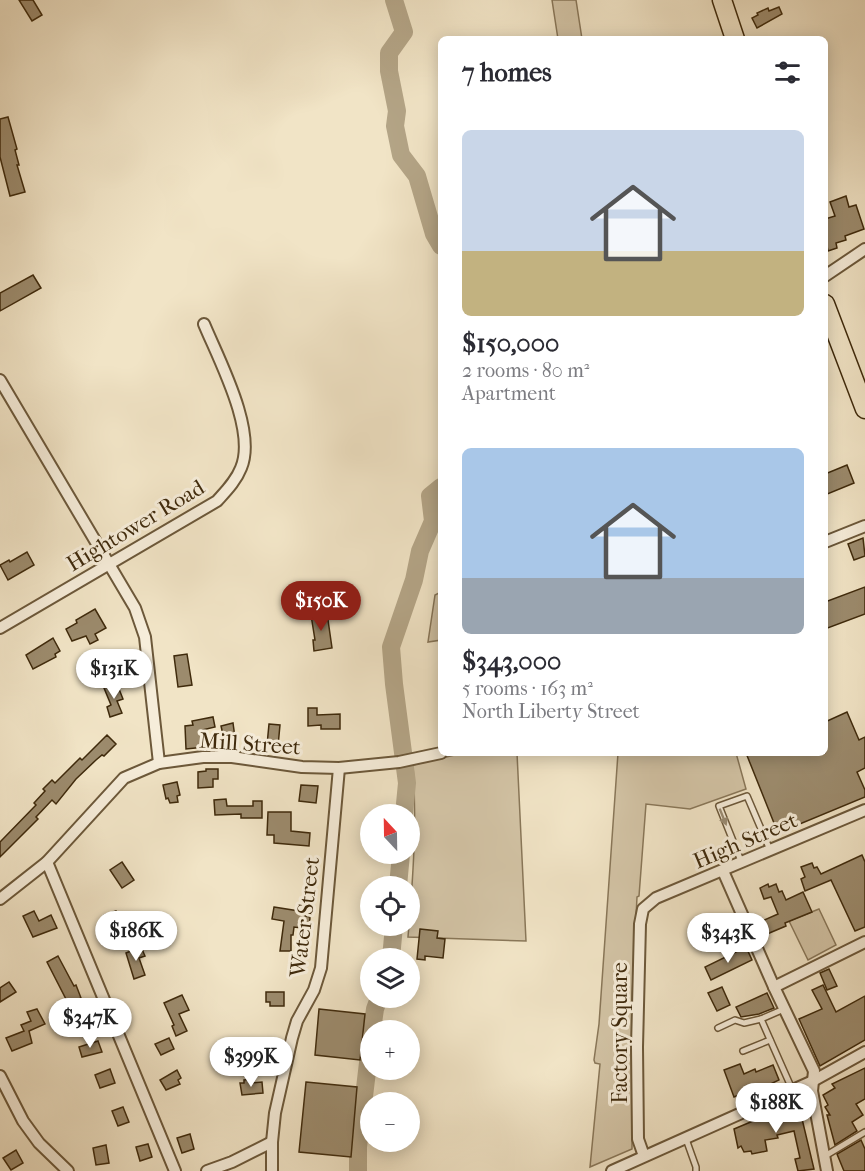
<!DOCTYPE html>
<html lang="en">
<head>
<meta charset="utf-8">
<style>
	body { margin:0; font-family:"IM FELL French Canon",serif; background:#f2f2f3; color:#2b2b33; height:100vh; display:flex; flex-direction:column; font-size:22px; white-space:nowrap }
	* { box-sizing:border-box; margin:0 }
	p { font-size:20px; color:#7c7c81 }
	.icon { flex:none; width:33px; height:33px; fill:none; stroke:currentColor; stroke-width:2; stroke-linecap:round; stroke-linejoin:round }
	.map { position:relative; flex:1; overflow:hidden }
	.drawer { position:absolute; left:438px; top:36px; width:390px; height:720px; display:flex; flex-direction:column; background:#fff; border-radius:9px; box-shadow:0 3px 15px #0003 }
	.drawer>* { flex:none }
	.needle { width:39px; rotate:338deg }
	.buttons { position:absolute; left:360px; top:804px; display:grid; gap:12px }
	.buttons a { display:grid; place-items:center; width:60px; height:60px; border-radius:50%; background:#fff; box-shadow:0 3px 15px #0003; font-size:30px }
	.price { position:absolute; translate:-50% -51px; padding:0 14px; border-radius:21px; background:#fff; color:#222; font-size:20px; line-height:39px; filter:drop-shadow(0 2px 3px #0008) }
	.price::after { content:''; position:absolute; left:50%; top:36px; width:18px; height:14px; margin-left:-9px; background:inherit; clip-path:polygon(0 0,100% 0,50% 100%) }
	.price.current { background:#8f2418; color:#fff }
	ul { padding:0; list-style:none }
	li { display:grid; align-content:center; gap:12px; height:318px; padding:0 24px }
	li span { display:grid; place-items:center; height:186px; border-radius:9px; color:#555 }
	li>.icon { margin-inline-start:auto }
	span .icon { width:108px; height:108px; fill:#fffc; stroke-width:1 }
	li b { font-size:26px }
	h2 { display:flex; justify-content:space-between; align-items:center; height:72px; padding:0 24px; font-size:26px }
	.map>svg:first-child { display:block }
	.green { fill:#d3c4a6; stroke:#897759; stroke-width:1.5 }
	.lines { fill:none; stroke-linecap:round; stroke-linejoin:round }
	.river { stroke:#b4a587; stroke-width:18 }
	.building { fill:#9c8b6d; stroke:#3f2a0c; stroke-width:1.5 }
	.lane-casing { stroke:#6c583a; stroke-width:8 }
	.street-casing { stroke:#6c583a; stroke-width:14 }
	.highway-casing { stroke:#3f2a0c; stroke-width:21 }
	.lane { stroke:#f6edda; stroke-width:5 }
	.street { stroke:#f6edda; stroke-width:10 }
	.highway { stroke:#f1e4c6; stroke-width:18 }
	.oneway { fill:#9a8c73 }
	.labels { text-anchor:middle; stroke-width:6; stroke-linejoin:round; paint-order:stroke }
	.street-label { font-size:22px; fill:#3f2a0c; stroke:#f6edda }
</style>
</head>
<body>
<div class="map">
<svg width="865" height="1171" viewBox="0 0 865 1171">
	<rect width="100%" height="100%" fill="#f1e4c6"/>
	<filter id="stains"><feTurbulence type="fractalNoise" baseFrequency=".00333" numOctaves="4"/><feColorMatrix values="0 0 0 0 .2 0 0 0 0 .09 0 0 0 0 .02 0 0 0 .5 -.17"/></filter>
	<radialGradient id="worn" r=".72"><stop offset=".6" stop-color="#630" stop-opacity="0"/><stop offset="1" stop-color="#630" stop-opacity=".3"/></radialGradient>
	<g class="green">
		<path d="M552,0H576L582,39H558Z"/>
		<path d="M441,592V640L428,642L435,595Z"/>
		<path d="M463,753H517L526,941L408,937C413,879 417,823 413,765Z"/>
		<path d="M618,753H736L746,789L690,809L646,804L639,896L637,897L632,998V1149L590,1167L600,1064L595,1063L594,1060L599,1024Z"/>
		<path d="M819,909L836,945L808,960L789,921Z"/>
	</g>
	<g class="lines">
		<g class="river">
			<path d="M394,0L404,32L389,53V71L397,111L395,126L401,155L417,176L434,234L441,246"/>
			<path d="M404,814L407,783L394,684L391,647L414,580L420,551L433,521L430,496L441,487"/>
			<path d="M398,886L401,854"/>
			<path d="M391,958L394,926"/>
			<path d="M372,1030L375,1009L379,998"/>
			<path d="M358,1171V1147L370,1046"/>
		</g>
	</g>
	<g class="building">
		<path d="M19,0H33L42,15L32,21Z"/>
		<path d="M779,7L782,14L757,28L752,18L758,15L757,13L768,8L769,11Z"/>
		<path d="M8,117L17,149L15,150L19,165H17L25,192L10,196L0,157V119Z"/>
		<path d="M846,196L849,207L856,205L864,229L845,236L846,240L836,243L837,248L828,251L827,246L825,247V219L835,216L830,202Z"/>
		<path d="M33,275L41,288L0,311V293Z"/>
		<path d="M847,465L854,483L825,495V474Z"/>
		<path d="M863,538L865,556L854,560L848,544Z"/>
		<path d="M27,552L34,565L8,580L0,565L9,560L10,562Z"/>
		<path d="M865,587V614L825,629V602Z"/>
		<path d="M95,609L106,628L95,634L98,640L90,644L86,636L72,641L66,629L77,623L76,620Z"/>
		<path d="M327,613L332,648L314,651L313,640H315L311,615Z"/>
		<path d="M53,638L60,651L55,654L56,657L33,669L26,655Z"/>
		<path d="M187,654L192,685L178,687L174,656Z"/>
		<path d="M117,684L123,699L117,701L122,713L110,717L107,707L111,705L104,688Z"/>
		<path d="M308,708H317V715L340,714V729H321V725L308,726Z"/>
		<path d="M847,712L859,740L865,737V768L857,772L865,790V797L778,833L746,753H825V722Z"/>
		<path d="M213,717L215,727L202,730L205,747L186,749L185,726L193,725L192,721Z"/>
		<path d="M233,723L236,745L226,747L221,726Z"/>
		<path d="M269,724L280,725L278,746L267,745Z"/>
		<path d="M107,735L116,744L104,756L102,755L96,760L76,779L56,804L52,800L36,817L38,819L0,857V842L36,805L34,803L45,791L43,789L52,780L55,783L80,758L82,760Z"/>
		<path d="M206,769H218V779H213V787L198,788V772L206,771Z"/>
		<path d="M177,782L180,795L177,796L178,802L170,803L168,798L166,799L163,785Z"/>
		<path d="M301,785L318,786L316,803L299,801Z"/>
		<path d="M226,799L227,806H253V801H262V818H241V814L215,815L214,800Z"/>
		<path d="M268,812H291V831L310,833L309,846L274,843V835H267Z"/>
		<path d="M862,855L865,862V927L855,931L831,880L805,891L801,879L805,877L801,867L812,863L814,868L817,867L821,874Z"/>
		<path d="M122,862L134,880L122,888L110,870Z"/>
		<path d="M768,884L769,887L776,884L779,892L782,891L786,900L803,892L812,912L785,923L786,926L760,937L755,924L778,914L771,897L764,899L760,888Z"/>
		<path d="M274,907L305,912V916L310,917L309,929L294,927L293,935H291V951H280L284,921L272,919Z"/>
		<path d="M34,911L39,921L51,915L57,928L33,937L23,916Z"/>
		<path d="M116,911L124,931L111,936L104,915Z"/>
		<path d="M420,929L438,931L437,938L445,939L443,958L425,956V960L417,959Z"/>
		<path d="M141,947L145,956L139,958L145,975L134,979L126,953Z"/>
		<path d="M746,947L752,960L711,980L705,967Z"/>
		<path d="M58,956L74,986L76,985L81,998L68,1003L47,962Z"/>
		<path d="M829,969L837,986L827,990L820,973Z"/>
		<path d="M9,982L16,992L0,1002V988Z"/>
		<path d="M823,985L836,1012L865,996V1040L820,1066L799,1019L822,1009L812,990Z"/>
		<path d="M722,987L730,1005L717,1011L708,993Z"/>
		<path d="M266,992H284V1006H270V1002H266Z"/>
		<path d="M767,993L774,1008L759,1014L741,1017L736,1007Z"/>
		<path d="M182,995L189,1010L179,1014L187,1031L176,1036L172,1026L174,1025L164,1003Z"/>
		<path d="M37,1009L45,1024L29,1031L32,1043L12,1051L6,1038L24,1031L21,1025L31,1021L27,1012Z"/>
		<path d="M319,1009L365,1014L360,1060L315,1055Z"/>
		<path d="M88,1015L92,1025L79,1029L78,1027L72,1029L69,1022Z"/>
		<path d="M169,1038L174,1049L161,1055L155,1044Z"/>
		<path d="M98,1041L102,1052L82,1057L79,1047Z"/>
		<path d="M740,1064L744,1074L755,1069L756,1072L773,1065L779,1080L752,1093L751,1090L734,1097L724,1070Z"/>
		<path d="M865,1068V1099L856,1104L863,1115L852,1122L857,1131L835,1145L827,1115H830L825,1107L828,1105L823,1095L835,1088L832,1084Z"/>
		<path d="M110,1069L115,1083L100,1088L95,1075Z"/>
		<path d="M177,1070L181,1078L178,1080L180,1084L166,1090L160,1080Z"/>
		<path d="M252,1079V1083L262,1082L263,1093L242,1095L240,1083H244V1080Z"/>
		<path d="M306,1082L357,1087L351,1157L299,1152Z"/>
		<path d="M798,1102L814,1169L798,1171L795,1159L800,1158L794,1131L777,1135L778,1138L765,1140L767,1151L752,1154L751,1151L744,1152L741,1146L738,1148L734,1129Z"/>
		<path d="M123,1107L129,1122L118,1126L112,1111Z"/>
		<path d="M190,1134L194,1149L182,1153L177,1138Z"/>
		<path d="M861,1140L865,1149V1171H844L837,1154Z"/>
		<path d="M148,1144L152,1157L140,1161L136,1147Z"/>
		<path d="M106,1145L109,1163L96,1165L93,1148Z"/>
		<path d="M16,1150L23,1163L11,1170L3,1158Z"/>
	</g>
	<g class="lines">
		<g class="lane-casing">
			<g id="lane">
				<path d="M741,861L719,806L747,796L770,850"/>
				<path d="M784,1009L761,1019L792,1089"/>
				<path d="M718,1028L735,1020L744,1023L761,1019"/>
				<path d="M743,1051L770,1040"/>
				<path d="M686,1139L696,1167V1171"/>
				<path d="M825,1156L865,1132"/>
			</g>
		</g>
		<g class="street-casing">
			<g id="street">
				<path d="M825,276L865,249"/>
				<path d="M0,380L135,608L145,637L159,763"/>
				<path d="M825,542L865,526"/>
				<path d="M0,628L217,501C226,491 236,481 241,468C257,431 219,360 204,324"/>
				<path d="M47,862L175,1171"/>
				<path d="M723,871L774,987L814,1071L812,1091L827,1171"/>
				<path d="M0,899L47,862L124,778L159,763L203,757H232L302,767L339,768L399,762L441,753"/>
				<path d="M774,987L865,942"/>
				<path d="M0,1076L23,1121L39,1143L68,1171"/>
				<path d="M644,1156L638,1139L637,1047L640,924L643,909L656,898L865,810"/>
				<path d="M207,1171L232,1162L272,1142"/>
				<path d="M272,1171V1142L275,1113L292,1038L297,1021L314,990L321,968L339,768"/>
				<path d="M612,1171L813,1081L865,1052"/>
			</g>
		</g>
		<g class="highway-casing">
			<g id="highway">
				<path d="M722,0L735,39"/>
				<path d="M825,304L865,409"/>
			</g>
		</g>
		<use href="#lane" class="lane"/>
		<use href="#street" class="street"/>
		<use href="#highway" class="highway"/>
	</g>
	<defs><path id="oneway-solid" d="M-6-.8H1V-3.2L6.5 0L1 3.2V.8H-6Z" transform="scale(1.5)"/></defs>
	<use class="oneway" href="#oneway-solid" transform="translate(723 817) rotate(68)"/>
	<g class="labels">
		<g class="street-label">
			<text transform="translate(135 525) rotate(-31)" y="8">Hightower Road</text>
			<text transform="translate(250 743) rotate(4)" y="8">Mill Street</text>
			<text transform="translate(745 840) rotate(-23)" y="8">High Street</text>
			<text transform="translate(304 917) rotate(-83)" y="8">Water Street</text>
			<text transform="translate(619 1033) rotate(-90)" y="8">Factory Square</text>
		</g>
	</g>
	<rect width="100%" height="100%" filter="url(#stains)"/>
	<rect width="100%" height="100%" fill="url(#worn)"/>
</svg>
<div class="buttons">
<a><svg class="needle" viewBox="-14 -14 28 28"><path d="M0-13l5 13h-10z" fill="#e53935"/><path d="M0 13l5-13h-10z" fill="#7c7c81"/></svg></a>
<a><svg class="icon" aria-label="locate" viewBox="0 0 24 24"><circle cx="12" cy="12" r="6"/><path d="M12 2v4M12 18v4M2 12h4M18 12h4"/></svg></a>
<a><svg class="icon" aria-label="layers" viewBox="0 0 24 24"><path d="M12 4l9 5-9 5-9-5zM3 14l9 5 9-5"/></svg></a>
<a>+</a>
<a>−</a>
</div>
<b class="price current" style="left:321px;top:632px">$150K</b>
<b class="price" style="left:114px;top:700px">$131K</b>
<b class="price" style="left:136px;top:962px">$186K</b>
<b class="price" style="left:728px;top:964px">$343K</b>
<b class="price" style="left:90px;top:1049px">$347K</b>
<b class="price" style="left:251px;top:1088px">$399K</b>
<b class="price" style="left:776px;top:1134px">$188K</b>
<section class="drawer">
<h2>7 homes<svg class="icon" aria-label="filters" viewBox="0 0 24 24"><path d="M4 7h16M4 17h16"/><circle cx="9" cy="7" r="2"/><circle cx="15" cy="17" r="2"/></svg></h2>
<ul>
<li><span style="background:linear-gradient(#c9d6e8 65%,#c2b280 0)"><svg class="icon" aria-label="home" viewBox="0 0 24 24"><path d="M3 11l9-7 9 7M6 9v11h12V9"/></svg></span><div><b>$150,000</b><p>2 rooms · 80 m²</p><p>Apartment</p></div></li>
<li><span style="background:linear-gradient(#a9c7e8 70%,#9aa5b1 0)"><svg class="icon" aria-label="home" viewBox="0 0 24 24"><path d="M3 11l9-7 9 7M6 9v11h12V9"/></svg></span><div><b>$343,000</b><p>5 rooms · 163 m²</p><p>North Liberty Street</p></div></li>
</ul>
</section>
</div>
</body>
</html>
